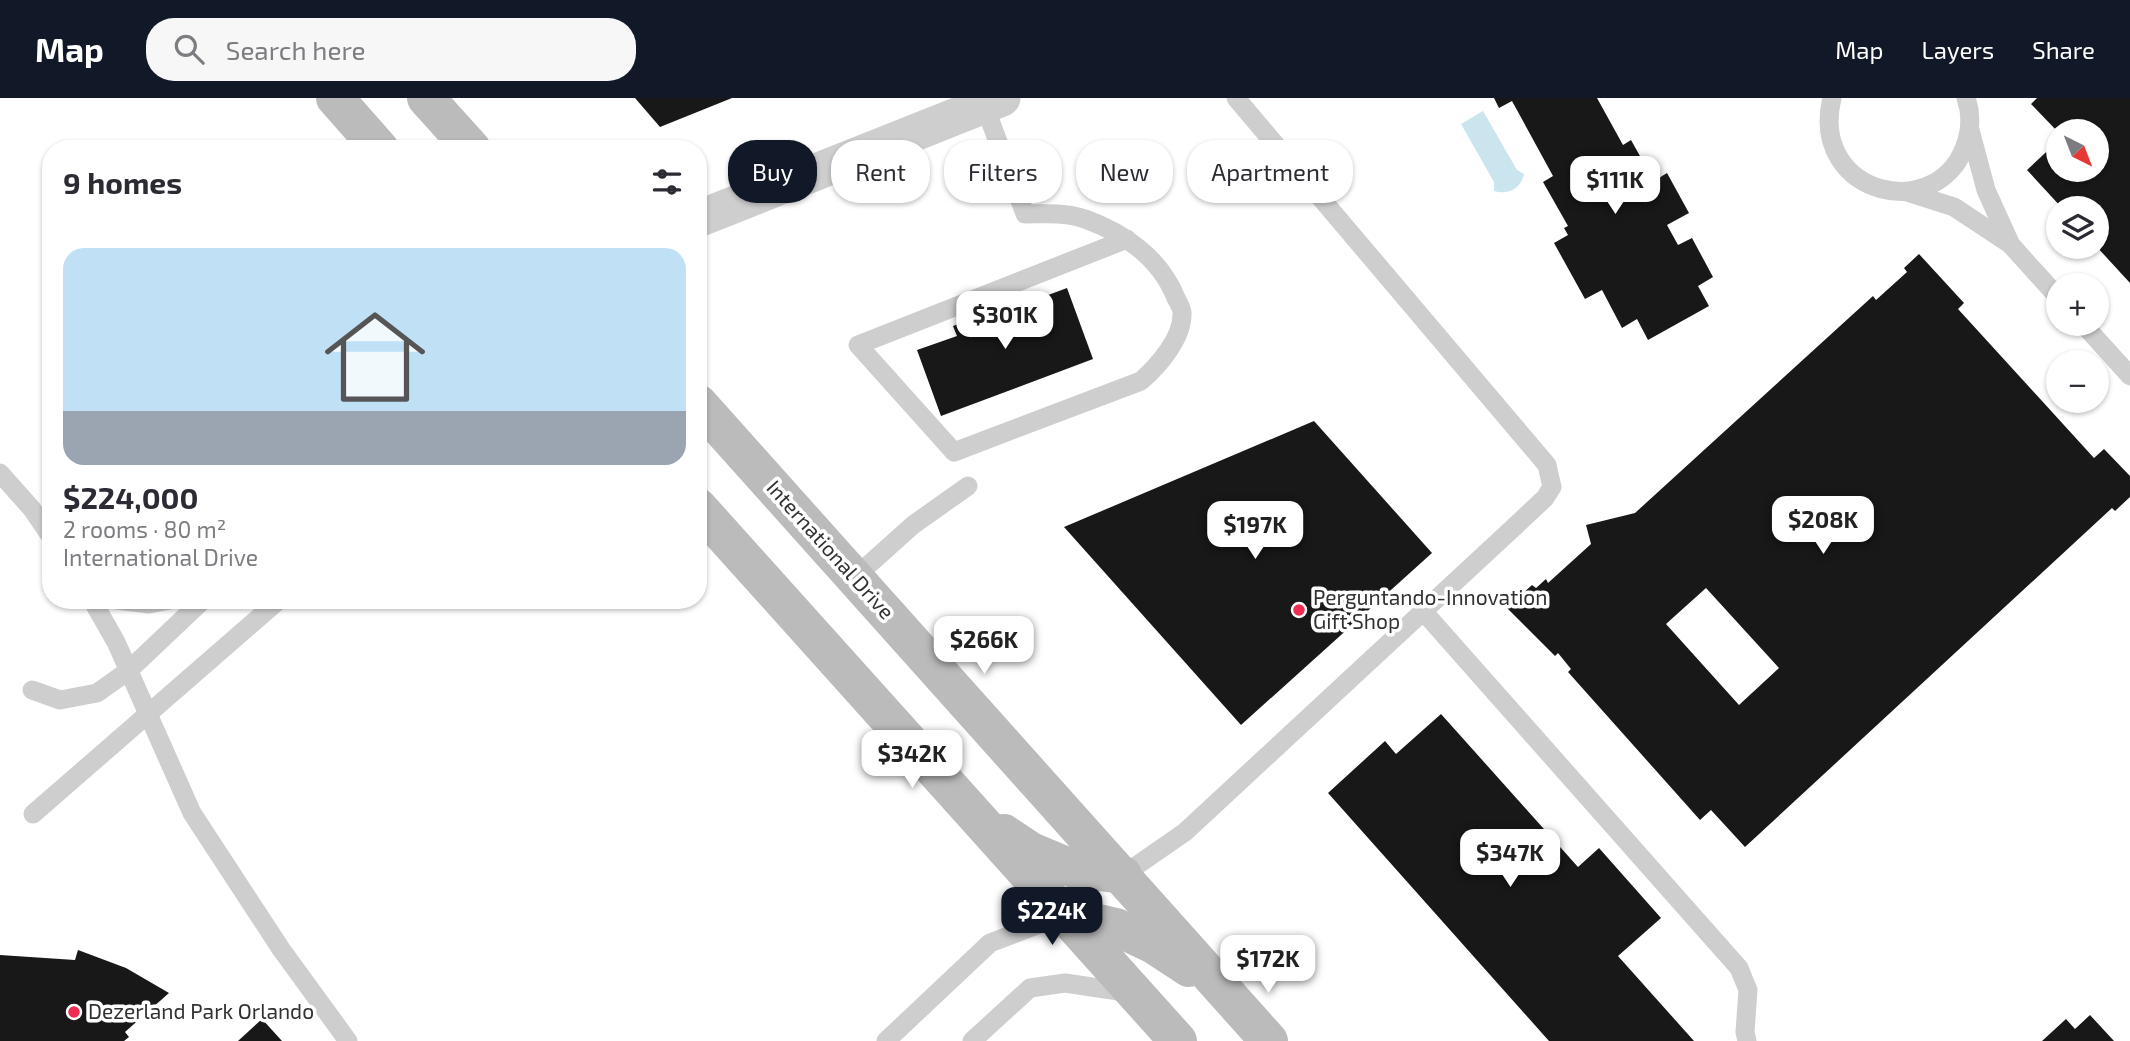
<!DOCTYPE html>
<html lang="en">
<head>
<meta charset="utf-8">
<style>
	body { margin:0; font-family:"Exo 2",sans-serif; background:#f7f7f7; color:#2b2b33; height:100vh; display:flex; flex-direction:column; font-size:26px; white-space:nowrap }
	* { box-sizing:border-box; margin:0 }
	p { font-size:23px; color:#7c7c81 }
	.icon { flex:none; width:38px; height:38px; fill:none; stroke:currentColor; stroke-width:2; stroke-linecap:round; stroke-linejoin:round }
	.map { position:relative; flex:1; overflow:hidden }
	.sheet { position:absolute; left:42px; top:42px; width:665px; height:469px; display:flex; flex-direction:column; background:#fff; border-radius:28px; box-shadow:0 2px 5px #0004 }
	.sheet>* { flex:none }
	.hud { position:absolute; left:728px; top:42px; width:665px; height:63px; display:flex; gap:14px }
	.needle { width:46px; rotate:138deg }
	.controls { position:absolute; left:2046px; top:21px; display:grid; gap:14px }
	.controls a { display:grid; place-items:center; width:63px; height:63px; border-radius:50%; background:#fff; box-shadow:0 2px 5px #0004; font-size:35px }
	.price { position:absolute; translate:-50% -60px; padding:0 16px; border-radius:14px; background:#fff; color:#222; font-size:23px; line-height:46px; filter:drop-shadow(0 2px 4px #0008) }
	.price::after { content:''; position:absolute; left:50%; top:42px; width:21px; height:16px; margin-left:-10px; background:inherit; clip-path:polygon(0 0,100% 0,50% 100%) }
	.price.on { background:#111827; color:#fff }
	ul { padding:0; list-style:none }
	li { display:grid; align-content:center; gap:14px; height:371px; padding:0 21px }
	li+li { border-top:2px solid #e1e1e2 }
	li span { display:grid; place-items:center; height:217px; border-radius:21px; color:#555 }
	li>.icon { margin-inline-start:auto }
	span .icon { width:126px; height:126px; fill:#fffc; stroke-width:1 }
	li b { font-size:30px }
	h2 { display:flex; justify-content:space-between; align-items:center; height:84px; padding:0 21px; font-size:30px }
	.tag { padding:0 24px; border-radius:28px; background:#fff; box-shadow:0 2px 5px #0004; font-size:24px; line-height:63px }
	.tag.on { background:#111827; color:#fff }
	header { display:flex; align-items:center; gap:42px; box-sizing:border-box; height:98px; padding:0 35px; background:#111827; color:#fff }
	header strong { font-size:33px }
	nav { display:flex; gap:38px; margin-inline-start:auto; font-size:24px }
	.search { width:490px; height:63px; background:#f7f7f7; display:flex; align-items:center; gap:18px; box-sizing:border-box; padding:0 24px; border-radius:28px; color:#7c7c81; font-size:26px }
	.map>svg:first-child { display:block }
	.water { fill:#cae5ee }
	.building { fill:#181818; fill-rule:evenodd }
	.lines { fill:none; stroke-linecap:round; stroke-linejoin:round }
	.lane { stroke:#cecece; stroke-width:19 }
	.street { stroke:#cecece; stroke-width:37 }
	.secondary { stroke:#bbb; stroke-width:38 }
	.poi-dot { fill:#ef2c52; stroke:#fff; stroke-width:2.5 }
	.labels { text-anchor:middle; stroke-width:7; stroke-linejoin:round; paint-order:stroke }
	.street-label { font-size:21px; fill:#313131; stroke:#fff }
	.poi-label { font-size:21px; fill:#313131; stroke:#fff; text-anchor:start }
</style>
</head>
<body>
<header>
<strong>Map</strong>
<div class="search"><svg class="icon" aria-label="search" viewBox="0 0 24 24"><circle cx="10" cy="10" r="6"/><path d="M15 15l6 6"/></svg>Search here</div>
<nav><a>Map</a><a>Layers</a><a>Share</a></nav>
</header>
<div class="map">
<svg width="2130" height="943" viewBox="0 0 2130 943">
	<rect width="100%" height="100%" fill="#fff"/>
	<path class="water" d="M1483,13L1517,72L1524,76C1521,91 1508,97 1494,93V84L1461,26Z"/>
	<g class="building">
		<path d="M635,0H732L660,29Z"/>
		<path d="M1494,0H1597L1623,47L1631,42L1654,83L1667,75L1689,115L1667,127L1678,147L1692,140L1713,179L1698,188L1709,208L1648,242L1637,221L1622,230L1602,192L1585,201L1554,145L1568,137L1564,130L1568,128L1543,84L1553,78L1512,3L1499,10Z"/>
		<path d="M2037,0H2130V185L2096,148V110H2062L2027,72L2058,43V72H2096V33H2057L2031,6Z"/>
		<path d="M1919,156L1964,205L1958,211L2094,360L2104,351L2130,378V399L2115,413L2112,410L1745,749L1711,712L1700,722L1568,574L1571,571L1558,555L1555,558L1507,510L1532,487L1536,490L1546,481L1548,485L1591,446L1586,427L1635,415L1873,198L1876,202L1907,174L1904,170ZM1706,490L1779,570L1739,607L1666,526Z"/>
		<path d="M1067,190L1093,261L941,318L917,252L957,238L953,228L1023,202L1024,206Z"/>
		<path d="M1314,323L1432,455L1241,627L1064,429Z"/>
		<path d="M1441,616L1578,769L1599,750L1661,820L1618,858L1694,943H1549L1328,695L1385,643L1396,656Z"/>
		<path d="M78,852L126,870L169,895L125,934L129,939L124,943H0V857L75,862Z"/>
		<path d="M2090,917L2114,943H2042L2066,921L2075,931Z"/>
		<path d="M262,921L282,943H238Z"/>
	</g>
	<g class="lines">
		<g class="lane">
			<path d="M1832,0C1808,99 1942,129 1967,42C1971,28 1971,14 1966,0"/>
			<path d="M982,1L1025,116C1045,116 1066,114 1085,121C1124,135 1160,160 1176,200C1178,204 1182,210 1182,215C1183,240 1158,268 1141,283L954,354L858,247L1127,141"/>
			<path d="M1970,32L1986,92L2010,145"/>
			<path d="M1907,94L1954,109L2010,146L2058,199"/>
			<path d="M2083,226L2130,278"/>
			<path d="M0,375L32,411L51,439"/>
			<path d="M855,479L913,427L968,388"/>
			<path d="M92,502L116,544L192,715L281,851L348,943"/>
			<path d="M117,502L149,506L170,502"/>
			<path d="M1423,513L1739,870L1748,892L1745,934L1747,943"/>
			<path d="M32,592L60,602L97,595L128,573L203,502"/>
			<path d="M33,716L279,502"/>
			<path d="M1123,777L1185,734L1512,431L1545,400L1552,389L1547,367L1236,0"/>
			<path d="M886,943L990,845L1063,817"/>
			<path d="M972,943L1030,890L1065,885L1132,895"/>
		</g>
		<path class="street" d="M698,121L1002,0"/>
		<g class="secondary">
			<path d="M335,0L380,51"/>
			<path d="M426,0L472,51"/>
			<path d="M698,305L1269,943"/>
			<path d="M698,409L1178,943"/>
			<path d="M1004,735L1031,753L1074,771L1123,777"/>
			<path d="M1063,817L1116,829L1154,847L1189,870"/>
		</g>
	</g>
	<g class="poi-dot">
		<circle cx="1299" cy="512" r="7"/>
		<circle cx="74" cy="914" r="7"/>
	</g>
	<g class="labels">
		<g class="street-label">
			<text transform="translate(830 452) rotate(48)" y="7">International Drive</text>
		</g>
		<g class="poi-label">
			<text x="1313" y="507">Perguntando-Innovation<tspan x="1313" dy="24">Gift Shop</tspan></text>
			<text x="88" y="921">Dezerland Park Orlando</text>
		</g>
	</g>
</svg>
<div class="controls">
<a><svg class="needle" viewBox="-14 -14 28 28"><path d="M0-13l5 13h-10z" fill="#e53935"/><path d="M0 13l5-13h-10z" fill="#7c7c81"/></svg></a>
<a><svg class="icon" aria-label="layers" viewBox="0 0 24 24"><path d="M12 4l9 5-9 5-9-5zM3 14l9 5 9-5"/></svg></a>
<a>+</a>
<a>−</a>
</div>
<b class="price" style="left:1615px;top:118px">$111K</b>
<b class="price" style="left:1005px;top:253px">$301K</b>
<b class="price" style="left:1823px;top:458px">$208K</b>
<b class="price" style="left:1255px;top:463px">$197K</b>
<b class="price" style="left:984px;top:578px">$266K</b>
<b class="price" style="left:912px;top:692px">$342K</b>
<b class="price" style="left:1510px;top:791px">$347K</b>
<b class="price on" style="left:1052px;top:849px">$224K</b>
<b class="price" style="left:1268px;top:897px">$172K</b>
<div class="hud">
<a class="tag on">Buy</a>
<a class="tag">Rent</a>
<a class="tag">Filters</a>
<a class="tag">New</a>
<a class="tag">Apartment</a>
</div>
<section class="sheet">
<h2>9 homes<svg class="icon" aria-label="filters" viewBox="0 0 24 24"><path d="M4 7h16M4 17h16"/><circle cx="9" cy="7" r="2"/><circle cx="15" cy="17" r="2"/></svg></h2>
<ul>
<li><span style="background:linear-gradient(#bfe0f5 75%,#9aa5b1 0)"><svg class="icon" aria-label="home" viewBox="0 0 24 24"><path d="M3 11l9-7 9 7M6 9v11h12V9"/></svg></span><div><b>$224,000</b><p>2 rooms · 80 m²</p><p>International Drive</p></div></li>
</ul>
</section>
</div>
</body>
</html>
